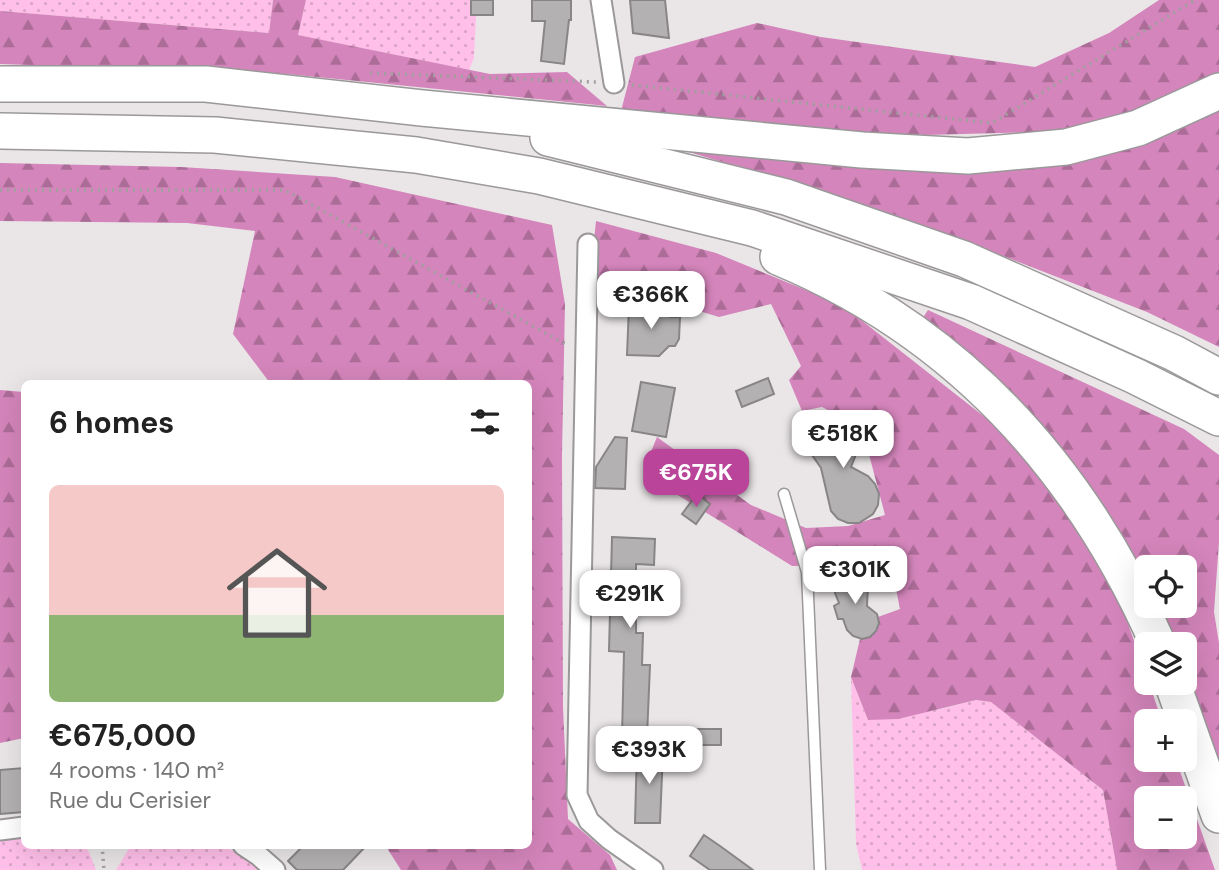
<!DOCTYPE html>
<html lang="en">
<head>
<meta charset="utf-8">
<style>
	body { margin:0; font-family:"DM Sans",sans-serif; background:#f2f2f2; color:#222; height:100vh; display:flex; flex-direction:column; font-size:26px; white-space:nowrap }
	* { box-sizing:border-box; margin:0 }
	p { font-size:23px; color:#767676 }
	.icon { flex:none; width:38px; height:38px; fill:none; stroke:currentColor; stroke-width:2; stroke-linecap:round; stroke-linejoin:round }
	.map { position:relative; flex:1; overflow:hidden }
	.panel { position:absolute; left:21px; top:380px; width:511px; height:469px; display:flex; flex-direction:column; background:#fff; border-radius:10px; box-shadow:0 7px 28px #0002 }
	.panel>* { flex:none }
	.buttons { position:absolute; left:1134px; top:555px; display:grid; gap:14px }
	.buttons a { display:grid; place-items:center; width:63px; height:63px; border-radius:10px; background:#fff; box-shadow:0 7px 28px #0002; font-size:35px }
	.price { position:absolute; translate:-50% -60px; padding:0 16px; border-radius:14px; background:#fff; color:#222; font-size:23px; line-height:46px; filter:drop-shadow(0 2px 4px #0008) }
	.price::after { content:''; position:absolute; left:50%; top:42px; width:21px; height:16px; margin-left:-10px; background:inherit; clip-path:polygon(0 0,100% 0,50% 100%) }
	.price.active { background:#ba449a; color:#fff }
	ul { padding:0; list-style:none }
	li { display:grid; align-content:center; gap:14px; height:371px; padding:0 28px }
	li+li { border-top:2px solid #e0e0e0 }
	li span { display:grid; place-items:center; height:217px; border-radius:10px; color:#555 }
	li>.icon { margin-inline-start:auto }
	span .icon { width:126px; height:126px; fill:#fffc; stroke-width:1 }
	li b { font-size:30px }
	h2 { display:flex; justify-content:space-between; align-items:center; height:84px; padding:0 28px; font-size:30px }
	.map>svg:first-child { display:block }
	.grass { fill:url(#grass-dots) }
	.forest { fill:url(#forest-firs); fill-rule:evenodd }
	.building { fill:#b4b1b3; stroke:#888587; stroke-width:2 }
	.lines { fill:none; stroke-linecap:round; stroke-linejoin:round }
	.lane-casing { stroke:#9b989a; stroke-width:13 }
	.street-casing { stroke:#9b989a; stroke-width:23 }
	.highway-casing { stroke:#9b989a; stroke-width:38 }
	.path { stroke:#a19fa0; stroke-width:3.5; stroke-dasharray:2 5; stroke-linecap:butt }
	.lane { stroke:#fff; stroke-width:10 }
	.street { stroke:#fff; stroke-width:19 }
	.highway { stroke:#fff; stroke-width:35 }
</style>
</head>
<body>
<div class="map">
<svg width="1219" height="870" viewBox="0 0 1219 870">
	<defs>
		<pattern id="grass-dots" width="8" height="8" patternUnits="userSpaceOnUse" patternTransform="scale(1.75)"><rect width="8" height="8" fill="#ffbfe9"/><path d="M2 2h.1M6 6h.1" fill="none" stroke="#daa4c8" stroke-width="1.8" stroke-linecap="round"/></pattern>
		<pattern id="forest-firs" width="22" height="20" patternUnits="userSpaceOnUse" patternTransform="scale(1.75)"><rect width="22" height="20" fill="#d485bb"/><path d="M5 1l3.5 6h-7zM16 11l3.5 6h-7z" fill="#ac6c98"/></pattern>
	</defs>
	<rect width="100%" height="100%" fill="#eae6e8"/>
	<g class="grass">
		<path d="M0,0H273L269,33L0,11Z"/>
		<path d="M306,0H477L474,58L469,70L298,35Z"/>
		<path d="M851,677L868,720L941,709L976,700L991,702L1103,790L1117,870H862L856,844Z"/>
		<path d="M24,836V845H84L89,852L96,870H0V839Z"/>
		<path d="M131,845H223L254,864L260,870H116Z"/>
	</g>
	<g class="forest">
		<path d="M273,0H306L298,35L490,74L567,72L607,106L287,74L0,64V11L269,33Z"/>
		<path d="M1159,0H1219V72L1189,91L1079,131L926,135L774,130L621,111L635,57L757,23L821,37L1035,67L1109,33Z"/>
		<path d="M1219,109V347L1147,312L957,238L852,201L652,141L1113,151L1191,123Z"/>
		<path d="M0,163L181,167L335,177L552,225L565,304L562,455L563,707L568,819L610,855L617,870H401L385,845H528V383H270L233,334L255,231L187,223L0,221Z"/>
		<path d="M596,221L716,253L842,305L1014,440L1113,581L1146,675V682L1149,683L1162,721H1146V760H1176L1215,870H1117L1103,790L991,702L976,700L898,719L868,720L851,677L864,622L900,609L891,564L792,566L660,484L646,464L657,437L751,505L806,528L848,526L885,515L862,428L822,407L802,411L789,380L801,366L771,304L719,317L590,278ZM1146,798H1185V836H1146Z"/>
		<path d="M928,310L1184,429L1219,455V542L1214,612L1219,643V787L1185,682V644H1169L1153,606H1185V567H1146V592L920,322Z"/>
		<path d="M0,390L24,392V738L0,743Z"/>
	</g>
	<g class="building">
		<rect x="471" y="0" width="22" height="15"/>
		<path d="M532,0H571V20H569L564,64L541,61L545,21H532Z"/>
		<path d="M630,0H665L669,38L633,33Z"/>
		<path d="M629,306L660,307L670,317H680L679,339L675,346H669L659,356L627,355Z"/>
		<path d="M768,378L774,394L742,407L736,391Z"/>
		<path d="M641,382L675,388L666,437L632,431Z"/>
		<path d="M833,416L844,418L856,428L860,444L851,467L868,476L875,484L879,494L878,505L873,514L859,523H848L838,519L831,511L821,468L810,452L808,441L814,426L823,419Z"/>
		<path d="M615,437L627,438L625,489L595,488L596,467Z"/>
		<path d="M697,494L710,504L696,524L682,514Z"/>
		<path d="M612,537L655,539L654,565L636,564V633H643L642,665H650L647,737H622L624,652L609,651Z"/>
		<path d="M852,572L864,577L868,585L867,606L877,614L879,623L876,631L870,637L862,639L853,636L847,630L843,619H838L834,606L839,603L835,593L837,580L844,574Z"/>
		<rect x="679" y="729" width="42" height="16"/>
		<path d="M637,750H663L660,823H635Z"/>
		<path d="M24,768V812L0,814V770Z"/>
		<path d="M704,835L720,846L753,870H710L690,856Z"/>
		<path d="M304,845H367L343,870H297L288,861Z"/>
	</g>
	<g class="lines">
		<g class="lane-casing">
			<path id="lane" d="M784,494L807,572L820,870"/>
		</g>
		<g class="street-casing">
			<g id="street">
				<path d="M601,0L614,83"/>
				<path d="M588,244L577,795L589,821L609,839L653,870"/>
				<path d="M0,830L24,827"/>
				<path d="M243,845L258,855L275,870"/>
			</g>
		</g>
		<g class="highway-casing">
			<g id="highway">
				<path d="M0,84H206L422,108L862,150L968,156L1066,147L1138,128L1219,91"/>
				<path d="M0,131L215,135L416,155L539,176L752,228L971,302L1135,376L1219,418"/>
				<path d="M548,138L786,197L964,259L1174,353L1219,377"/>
				<path d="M778,257C958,332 1080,467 1158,644"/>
				<path d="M1172,682L1219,815"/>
			</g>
		</g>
		<g class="path">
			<path d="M370,73L596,82"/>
			<path d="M632,85L992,123L1195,0"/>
			<path d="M0,190H285L569,346"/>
			<path d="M102,845L104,870"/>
		</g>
		<use href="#lane" class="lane"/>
		<use href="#street" class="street"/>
		<use href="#highway" class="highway"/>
	</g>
</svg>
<div class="buttons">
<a><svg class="icon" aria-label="locate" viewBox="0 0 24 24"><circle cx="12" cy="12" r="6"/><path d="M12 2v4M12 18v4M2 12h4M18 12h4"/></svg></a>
<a><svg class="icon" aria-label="layers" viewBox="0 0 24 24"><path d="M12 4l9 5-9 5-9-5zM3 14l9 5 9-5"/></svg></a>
<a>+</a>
<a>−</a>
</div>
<b class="price" style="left:651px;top:331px">€366K</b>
<b class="price" style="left:843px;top:470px">€518K</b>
<b class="price active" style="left:696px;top:509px">€675K</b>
<b class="price" style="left:855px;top:606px">€301K</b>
<b class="price" style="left:630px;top:630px">€291K</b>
<b class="price" style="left:649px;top:786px">€393K</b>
<section class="panel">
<h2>6 homes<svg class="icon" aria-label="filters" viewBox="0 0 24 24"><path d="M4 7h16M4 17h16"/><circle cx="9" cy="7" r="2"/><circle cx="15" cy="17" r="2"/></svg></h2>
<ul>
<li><span style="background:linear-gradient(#f6c9c9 60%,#8fb573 0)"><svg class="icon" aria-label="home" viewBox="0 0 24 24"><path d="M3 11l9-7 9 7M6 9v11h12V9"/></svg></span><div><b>€675,000</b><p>4 rooms · 140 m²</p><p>Rue du Cerisier</p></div></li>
</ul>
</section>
</div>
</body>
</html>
